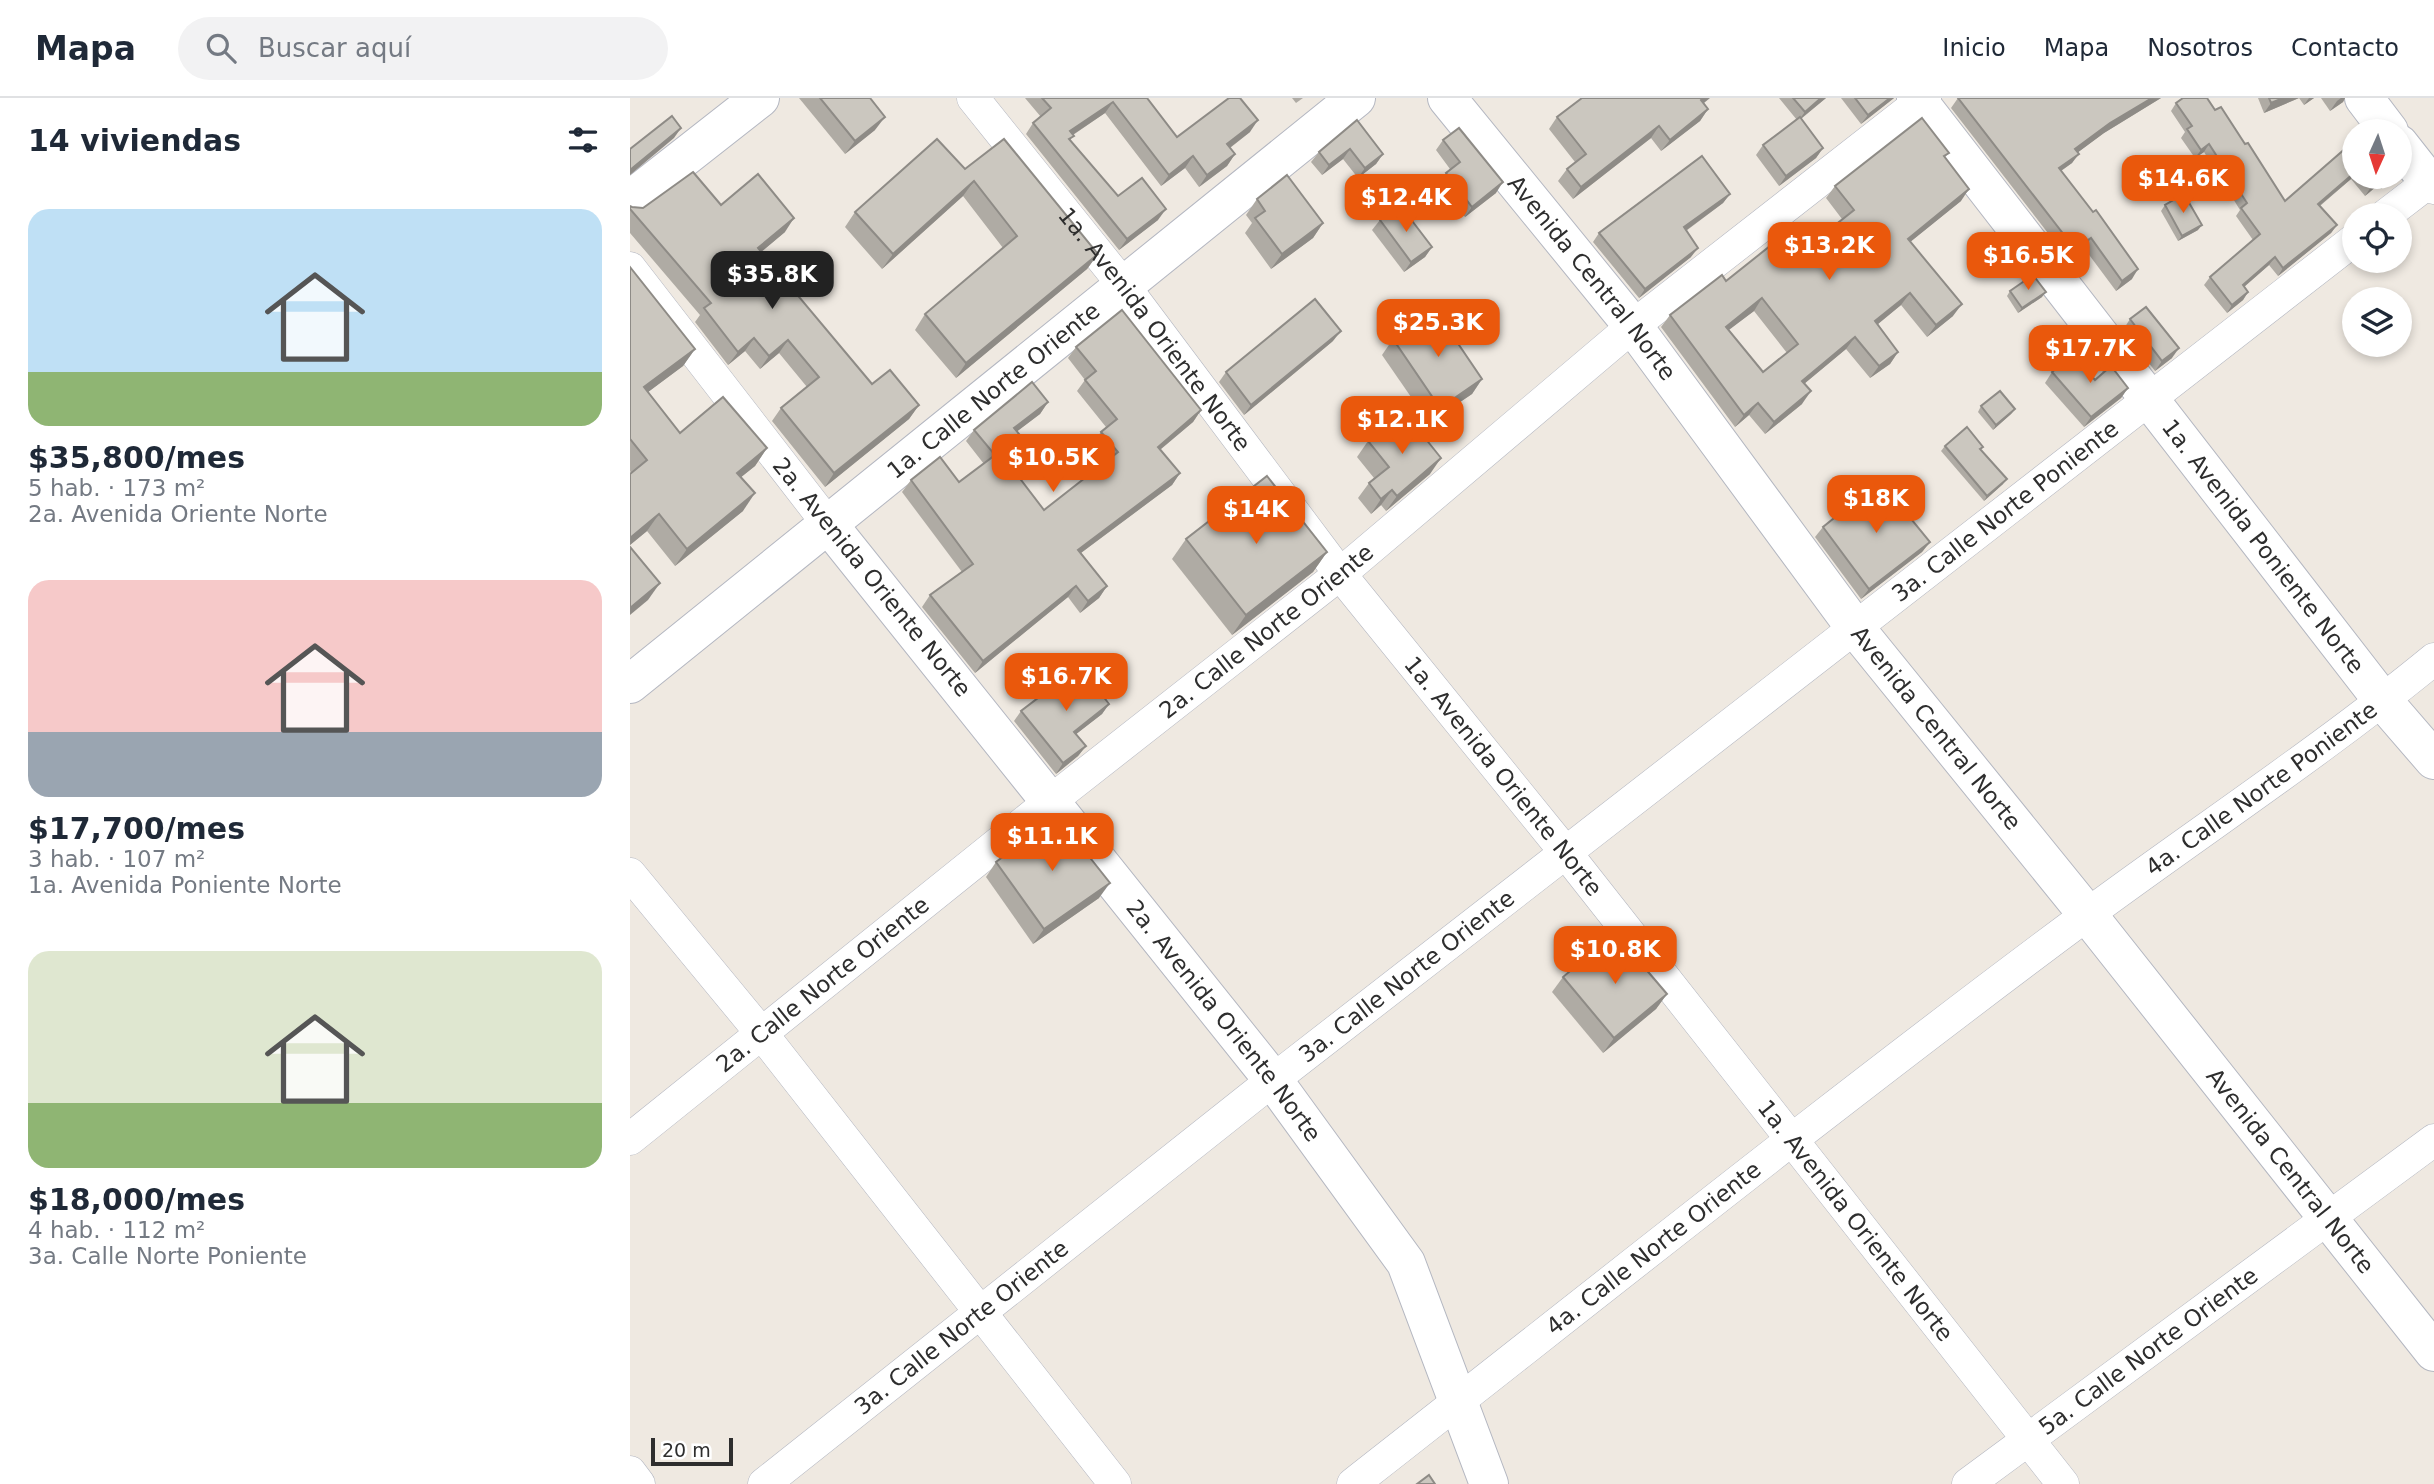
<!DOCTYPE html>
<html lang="es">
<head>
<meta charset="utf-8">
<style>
	body { margin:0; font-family:"DejaVu Sans",sans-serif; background:#f2f2f3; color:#1f2937; height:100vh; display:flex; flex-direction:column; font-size:26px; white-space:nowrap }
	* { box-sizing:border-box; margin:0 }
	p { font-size:23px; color:#747a83 }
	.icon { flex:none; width:38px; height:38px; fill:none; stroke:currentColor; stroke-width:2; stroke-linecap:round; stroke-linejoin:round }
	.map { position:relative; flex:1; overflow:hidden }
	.panel { display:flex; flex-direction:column; background:#fff; width:630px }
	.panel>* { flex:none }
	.needle { width:46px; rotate:183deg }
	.buttons { position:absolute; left:1712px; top:21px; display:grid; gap:14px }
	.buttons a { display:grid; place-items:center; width:70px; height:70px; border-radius:50%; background:#fff; box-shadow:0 4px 10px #0003; font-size:35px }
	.scale { position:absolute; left:21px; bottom:18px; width:82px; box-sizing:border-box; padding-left:7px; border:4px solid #2e2e2e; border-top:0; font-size:19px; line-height:24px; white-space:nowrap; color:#2e2e2e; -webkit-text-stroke:5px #fff; paint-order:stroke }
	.price { position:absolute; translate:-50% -60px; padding:0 16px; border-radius:14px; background:#ea580c; color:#fff; font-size:23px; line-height:46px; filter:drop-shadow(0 2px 4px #0008) }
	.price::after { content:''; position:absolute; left:50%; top:42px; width:21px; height:16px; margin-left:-10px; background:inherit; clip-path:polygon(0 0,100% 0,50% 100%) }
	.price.on { background:#222; color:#fff }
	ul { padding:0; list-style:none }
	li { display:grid; align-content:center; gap:14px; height:371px; padding:0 28px }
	li span { display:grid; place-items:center; height:217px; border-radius:21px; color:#555 }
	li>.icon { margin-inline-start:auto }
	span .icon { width:126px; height:126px; fill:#fffc; stroke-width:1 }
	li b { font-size:30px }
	h2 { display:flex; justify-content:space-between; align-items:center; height:84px; padding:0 28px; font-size:30px }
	header { display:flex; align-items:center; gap:42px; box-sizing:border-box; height:98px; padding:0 35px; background:#fff; border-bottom:2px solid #e0e1e3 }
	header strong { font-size:33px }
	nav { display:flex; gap:38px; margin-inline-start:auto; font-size:24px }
	.search { width:490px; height:63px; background:#f2f2f3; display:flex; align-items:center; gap:18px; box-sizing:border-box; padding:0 24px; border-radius:38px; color:#747a83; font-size:26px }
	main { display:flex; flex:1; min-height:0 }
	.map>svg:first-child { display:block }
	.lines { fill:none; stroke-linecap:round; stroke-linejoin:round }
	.street-casing { stroke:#b4b7c1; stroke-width:33 }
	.secondary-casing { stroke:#b4b7c1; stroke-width:40 }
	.street { stroke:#fff; stroke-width:32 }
	.secondary { stroke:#fff; stroke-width:38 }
	.wall { fill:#afaba4; fill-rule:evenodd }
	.shaded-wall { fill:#8e8b86 }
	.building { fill:#cbc7bf; stroke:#8e8b86; stroke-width:2; fill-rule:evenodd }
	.labels { text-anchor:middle; stroke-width:7; stroke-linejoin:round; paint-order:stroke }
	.street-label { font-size:23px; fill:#2e2e2e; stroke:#fff }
</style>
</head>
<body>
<header>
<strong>Mapa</strong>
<div class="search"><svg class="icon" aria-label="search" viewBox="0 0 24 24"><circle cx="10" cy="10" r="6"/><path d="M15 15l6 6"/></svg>Buscar aquí</div>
<nav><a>Inicio</a><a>Mapa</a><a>Nosotros</a><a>Contacto</a></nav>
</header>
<main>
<section class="panel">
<h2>14 viviendas<svg class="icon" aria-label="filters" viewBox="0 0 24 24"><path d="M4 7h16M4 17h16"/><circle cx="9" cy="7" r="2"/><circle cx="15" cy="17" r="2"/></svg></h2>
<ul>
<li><span style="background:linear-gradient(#bfe0f5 75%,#8fb573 0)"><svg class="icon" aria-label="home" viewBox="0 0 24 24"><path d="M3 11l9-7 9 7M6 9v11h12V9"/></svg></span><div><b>$35,800/mes</b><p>5 hab. · 173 m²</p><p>2a. Avenida Oriente Norte</p></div></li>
<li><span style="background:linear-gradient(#f6c9c9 70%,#9aa5b1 0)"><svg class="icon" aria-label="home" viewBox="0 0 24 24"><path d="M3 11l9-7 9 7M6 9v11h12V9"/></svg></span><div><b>$17,700/mes</b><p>3 hab. · 107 m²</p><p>1a. Avenida Poniente Norte</p></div></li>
<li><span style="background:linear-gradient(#dfe7d0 70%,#8fb573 0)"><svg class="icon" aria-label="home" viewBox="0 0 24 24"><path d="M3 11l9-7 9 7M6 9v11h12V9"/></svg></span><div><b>$18,000/mes</b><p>4 hab. · 112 m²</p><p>3a. Calle Norte Poniente</p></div></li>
</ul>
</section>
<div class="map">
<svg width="1804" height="1386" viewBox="0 0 1804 1386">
	<rect width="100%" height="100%" fill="#efe9e1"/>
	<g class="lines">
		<g class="street-casing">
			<g id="street">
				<path id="s1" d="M343,0L494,188L710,476L936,755L1433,1386"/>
				<path d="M1756,117L1799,84L1804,90"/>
				<path d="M0,170L198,426"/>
				<path d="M0,776L132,936L485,1386"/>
				<path id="s2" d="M0,1041L422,702L710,476L1003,228L1295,0"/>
				<path d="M0,1374L9,1386"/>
				<path id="s3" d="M134,1386L643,982L1724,142"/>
				<path id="s4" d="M723,1386C967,1195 1209,1001 1458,816C1573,731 1693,652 1804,561"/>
				<path id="s5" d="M1338,1386L1804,1042"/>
			</g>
		</g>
		<g class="secondary-casing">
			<g id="secondary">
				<path id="s6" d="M817,0L1003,228L1226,531L1457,816L1804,1254"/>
				<path id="s7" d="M1286,0L1753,603L1804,662"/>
				<path d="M1734,0L1759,33"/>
				<path d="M1769,46L1799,84L1804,80"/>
				<path d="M0,102L130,0"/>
				<path id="s8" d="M198,426L643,982L776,1165L859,1386"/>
				<path id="s9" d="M0,586L726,0"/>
			</g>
		</g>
		<use href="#street" class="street"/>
		<use href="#secondary" class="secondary"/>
	</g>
	<g class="wall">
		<path d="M169,0H240L245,32L215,56Z"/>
		<path d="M395,0H517L547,39L620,34L600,50L605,56L597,68L569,89L555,70L531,88L475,15L443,37L440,43L488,98L528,122L489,152L396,36L403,25L411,19Z"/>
		<path d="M662,0H673L666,5Z"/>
		<path d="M1149,0H1196L1171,21L1193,50L1186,60L1149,88L1126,57L1133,47L1167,22Z"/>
		<path d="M1211,0H1264L1231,26Z"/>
		<path d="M1328,0H1531L1474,35L1448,54L1442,65L1431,73L1502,181L1486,193L1454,150L1438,161L1321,10Z"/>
		<path d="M1628,0H1684L1674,7L1669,0L1634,15Z"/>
		<path d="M1691,0H1715L1713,4L1700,13Z"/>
		<path d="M1074,5L1078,11L1070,23L1031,53L1021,40L943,101L928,83L937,71L945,64L919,31L927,19Z"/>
		<path d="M1546,5L1585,12L1615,46L1655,103L1724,43V79H1766L1751,91L1748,87L1735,98L1721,81L1690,108L1707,127L1701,135L1648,178L1639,167L1614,189L1618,194L1613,202L1597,215L1574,187L1580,179L1623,142L1606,118L1610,112L1574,54L1565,60L1551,40L1555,34L1541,13Z"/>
		<path d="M727,22L753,56L746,66L728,80L713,61L692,77L681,64L689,54Z"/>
		<path d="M813,42L866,95L835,119L808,85L816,75L820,71L806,52Z"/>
		<path d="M1319,55L1315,59L1331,103L1280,144L1323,218L1297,239L1271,207L1248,226L1268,254L1260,266L1240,280L1216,251L1174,286L1172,306L1135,336L1119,317L1105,329L1031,229L1040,217L1096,183L1155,167L1212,121L1196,100L1205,88ZM1124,213L1157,255L1133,274L1098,232Z"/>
		<path d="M335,71L468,156L457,171L326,280L285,232L295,216L373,150L333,98L252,171L215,129L225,114Z"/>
		<path d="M1100,96L1093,105L1056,133L1061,159L1009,200L963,144L969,135Z"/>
		<path d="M627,101L693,125L683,140L641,171L615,135L622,125L616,117Z"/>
		<path d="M91,107L155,134L131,154L242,286L289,307L279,321L195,389L142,323L151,310L177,289L149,255L130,271L115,253L98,267L65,224L70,217L0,135V108L2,109L13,110Z"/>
		<path d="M1535,107L1568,132L1548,143L1531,113Z"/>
		<path d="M750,122L802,149L795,159L774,174L742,132Z"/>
		<path d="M0,169L65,251L53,268L18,294L50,335L137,350L125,368L111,379L113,413L45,468L17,433L0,447V376L1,375L0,373Z"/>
		<path d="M1380,193L1412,199L1388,215L1377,198Z"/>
		<path d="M1500,221L1542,260L1525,273L1493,232Z"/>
		<path d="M763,241L852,281L842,296L799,325L752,257Z"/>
		<path d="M703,243L614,317L589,284L596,274Z"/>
		<path d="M446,249L571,312L563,324L530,352L550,375L542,387L451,455L477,488L469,500L450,515L438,499L345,575L292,509L300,497L332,474L272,394L281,382L329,384L354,366L336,343L344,332L418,304L410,316L387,333L391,360L380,368L414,412L477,363L462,346L471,334L476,329L447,293L455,282L438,260Z"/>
		<path d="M1422,274L1498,290L1491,300L1454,329L1415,285Z"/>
		<path d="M1351,308L1385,311L1381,316L1363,332L1348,314Z"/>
		<path d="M738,343L800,376L756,413L751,407L741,416L728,400L739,385L744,380L727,359Z"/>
		<path d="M1315,348L1373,386L1354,403L1311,353Z"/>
		<path d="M1193,429L1300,444L1292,454L1231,501L1185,439Z"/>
		<path d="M556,441L697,454L683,474L602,537L542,461Z"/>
		<path d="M479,606L472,616L446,636L456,648L448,658L426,676L384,623L391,613Z"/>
		<path d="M366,764L469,800L403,846L356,779Z"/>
		<path d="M933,879L1037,896L1026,911L973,955L922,894Z"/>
	</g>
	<g class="shaded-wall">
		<path d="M1073,0H1080L1063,14L1071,2Z"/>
		<path d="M1191,0H1196L1168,23L1175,14Z"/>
		<path d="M1260,0H1264L1231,26L1238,17Z"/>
		<path d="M1522,0H1531L1474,35L1439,61L1445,51L1480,25Z"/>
		<path d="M1653,0H1669L1634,15L1641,5Z"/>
		<path d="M1679,0H1684L1674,7Z"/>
		<path d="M1711,0H1715L1713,4L1700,13L1707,3Z"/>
		<path d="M483,4L475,15L432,44L440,33Z"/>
		<path d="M1078,11L1070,23L1031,53L1040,42Z"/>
		<path d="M255,19L245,32L215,56L225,43Z"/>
		<path d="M628,22L620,34L589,58L597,46Z"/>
		<path d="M1029,28L1021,40L943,101L951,89Z"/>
		<path d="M51,30L44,40L0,77V72Z"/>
		<path d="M1579,46L1574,54L1565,60L1571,52Z"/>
		<path d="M1193,50L1186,60L1149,88L1156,78Z"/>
		<path d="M720,51L713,61L692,77L699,67Z"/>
		<path d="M605,56L597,68L569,89L577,77Z"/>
		<path d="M753,56L746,66L728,80L735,70Z"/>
		<path d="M1449,56L1442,65L1422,79L1429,70Z"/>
		<path d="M563,58L555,70L531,88L539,77Z"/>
		<path d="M1724,75L1721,81L1682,114L1688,106Z"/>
		<path d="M1754,79L1748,87L1735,98L1741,89Z"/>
		<path d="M1762,79H1766L1751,91L1757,83Z"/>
		<path d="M344,83L333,98L252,171L263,156Z"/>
		<path d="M873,84L866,95L835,119L842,109Z"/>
		<path d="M1339,91L1331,103L1269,153L1278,141Z"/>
		<path d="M1100,96L1093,105L1047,139L1054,129Z"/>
		<path d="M536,111L528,122L489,152L497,141Z"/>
		<path d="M164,120L155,134L119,164L128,150Z"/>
		<path d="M693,125L683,140L641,171L652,156Z"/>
		<path d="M1572,127L1568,132L1548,143L1552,138Z"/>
		<path d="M1707,127L1701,135L1648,178L1653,170Z"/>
		<path d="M1461,140L1454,150L1438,161L1445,151Z"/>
		<path d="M802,149L795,159L774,174L781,164Z"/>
		<path d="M1068,150L1061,159L1009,200L1015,191Z"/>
		<path d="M468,156L457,171L326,280L336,265Z"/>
		<path d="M1645,159L1639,167L1607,195L1613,187Z"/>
		<path d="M1508,171L1502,181L1486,193L1492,183Z"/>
		<path d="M1416,194L1412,199L1388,215L1392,210Z"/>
		<path d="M1618,194L1613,202L1597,215L1602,207Z"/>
		<path d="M1280,195L1271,207L1237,235L1245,223Z"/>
		<path d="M1132,200L1124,213L1087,241L1096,229Z"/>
		<path d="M1332,206L1323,218L1297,239L1306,227Z"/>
		<path d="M711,233L703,243L614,317L621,307Z"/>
		<path d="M1225,239L1216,251L1163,295L1172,283Z"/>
		<path d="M124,240L115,253L98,267L108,254Z"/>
		<path d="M158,242L149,255L130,271L139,258Z"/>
		<path d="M1549,250L1542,260L1525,273L1532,263Z"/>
		<path d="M65,251L53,268L2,306L14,289Z"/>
		<path d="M1268,254L1260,266L1240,280L1249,268Z"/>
		<path d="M852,281L842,296L799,325L810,310Z"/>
		<path d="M1498,290L1491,300L1454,329L1461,319Z"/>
		<path d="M1181,293L1172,306L1135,336L1144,324Z"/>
		<path d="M418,304L410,316L376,342L384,330Z"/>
		<path d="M1128,305L1119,317L1105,329L1114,317Z"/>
		<path d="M289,307L279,321L195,389L204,375Z"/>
		<path d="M1385,311L1381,316L1363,332L1366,327Z"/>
		<path d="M571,312L563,324L520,360L528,349Z"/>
		<path d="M399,348L391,360L370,377L378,365Z"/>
		<path d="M137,350L125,368L95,392L107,375Z"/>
		<path d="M811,360L800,376L756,413L767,398Z"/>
		<path d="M550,375L542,387L440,463L448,452Z"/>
		<path d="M1377,381L1373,386L1354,403L1357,398Z"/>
		<path d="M762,392L751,407L741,416L751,401Z"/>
		<path d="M125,395L113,413L45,468L57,451Z"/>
		<path d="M29,416L17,433L0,447V440Z"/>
		<path d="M1300,444L1292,454L1231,501L1239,491Z"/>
		<path d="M697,454L683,474L602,537L616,517Z"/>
		<path d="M30,485L18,502L0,517V510Z"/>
		<path d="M446,488L438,499L345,575L353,563Z"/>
		<path d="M477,488L469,500L450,515L458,503Z"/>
		<path d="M479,606L472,616L436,644L444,634Z"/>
		<path d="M456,648L448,658L426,676L433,665Z"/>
		<path d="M480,785L469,800L403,846L414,831Z"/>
		<path d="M1037,896L1026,911L973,955L984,940Z"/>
	</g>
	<g class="building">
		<path d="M190,0H240L255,19L225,43Z"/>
		<path d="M412,0H517L547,39L599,0H610L628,22L597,46L605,56L577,77L563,58L539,77L483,4L440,33L444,38L439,41L488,98L512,80L536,111L497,141L403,25L421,10Z"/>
		<path d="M952,0H1073L1071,2L1078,11L1040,42L1029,28L951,89L937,71L956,56L927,19Z"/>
		<path d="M1163,0H1191L1175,14Z"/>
		<path d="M1225,0H1260L1238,17Z"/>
		<path d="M1328,0H1522L1480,25L1445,51L1449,56L1429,70L1463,114L1466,112L1508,171L1492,183L1461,140L1445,151Z"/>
		<path d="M1553,0H1577L1585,12L1591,9L1615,46L1618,45L1655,103L1724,43V75L1688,106L1707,127L1653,170L1645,159L1613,187L1618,194L1602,207L1580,179L1630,136L1611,110L1617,105L1579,46L1571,52L1557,31L1562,28L1546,5Z"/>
		<path d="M1639,0H1653L1641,5Z"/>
		<path d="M42,18L51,30L0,72V51Z"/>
		<path d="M1170,19L1193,50L1156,78L1133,47Z"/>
		<path d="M1292,20L1319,55L1314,58L1339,91L1278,141L1332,206L1306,227L1280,195L1245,223L1268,254L1249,268L1225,239L1172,283L1181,293L1144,324L1128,305L1114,317L1040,217L1092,177L1096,183L1140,148L1155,167L1224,112L1205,88ZM1132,200L1168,246L1133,274L1096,229Z"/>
		<path d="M727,22L753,56L735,70L720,51L699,67L689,54Z"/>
		<path d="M829,30L873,84L842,109L816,75L830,64L813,42Z"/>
		<path d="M307,41L335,71L374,41L468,156L336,265L295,216L387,138L344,83L263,156L225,114Z"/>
		<path d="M1072,58L1100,96L1054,129L1068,150L1015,191L969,135Z"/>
		<path d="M63,74L91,107L128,76L164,120L128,150L242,286L260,272L289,307L204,375L151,310L189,279L158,242L139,258L124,240L108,254L74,210L81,205L0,111V108L2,109L13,110Z"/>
		<path d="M657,77L693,125L652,156L625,120L635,113L627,101Z"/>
		<path d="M1732,79H1762L1757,83L1754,79L1741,89Z"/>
		<path d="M1554,96L1572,127L1552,138L1535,107Z"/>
		<path d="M770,107L802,149L781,164L750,122Z"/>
		<path d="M0,169L65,251L14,289L50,335L93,299L137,350L107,375L125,395L57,451L29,416L0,440V376L17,362L0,341Z"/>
		<path d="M1403,177L1416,194L1392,210L1380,193Z"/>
		<path d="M685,201L711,233L621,307L596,274Z"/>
		<path d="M1516,209L1549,250L1532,263L1500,221Z"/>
		<path d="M492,212L571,312L528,349L550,375L448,452L477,488L458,503L446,488L353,563L300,497L343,466L281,382L310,359L329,384L365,357L344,332L402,284L418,304L384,330L399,348L378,365L414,412L488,354L471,334L487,321L455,282L466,273L446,249Z"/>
		<path d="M806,213L852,281L810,310L763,241Z"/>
		<path d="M1443,256L1465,282L1481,268L1498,290L1461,319L1422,274Z"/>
		<path d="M1370,293L1385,311L1366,327L1351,308Z"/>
		<path d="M775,315L811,360L767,398L762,392L751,401L739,385L759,369L738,343Z"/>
		<path d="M1337,329L1353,349L1350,351L1377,381L1357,398L1315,348Z"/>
		<path d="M637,378L697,454L616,517L556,441Z"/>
		<path d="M1250,383L1300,444L1239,491L1193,429Z"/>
		<path d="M0,449L30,485L0,510Z"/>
		<path d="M450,568L479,606L444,634L456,648L433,665L391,613Z"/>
		<path d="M427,718L480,785L414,831L366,764Z"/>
		<path d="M985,835L1037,896L984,940L933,879Z"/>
		<path d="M799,1377L805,1386H787Z"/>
	</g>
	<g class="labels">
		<g class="street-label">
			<text dy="8" stroke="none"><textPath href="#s6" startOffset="231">Avenida Central Norte</textPath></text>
			<text dy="8" stroke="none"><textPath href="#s1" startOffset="294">1a. Avenida Oriente Norte</textPath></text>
			<text dy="8" stroke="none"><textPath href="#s9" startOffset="467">1a. Calle Norte Oriente</textPath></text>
			<text dy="8" stroke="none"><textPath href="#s3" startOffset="1577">3a. Calle Norte Poniente</textPath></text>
			<text dy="8" stroke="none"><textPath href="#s7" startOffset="567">1a. Avenida Poniente Norte</textPath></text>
			<text transform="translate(242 479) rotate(51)" y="8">2a. Avenida Oriente Norte</text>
			<text dy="8" stroke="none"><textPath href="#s2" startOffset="814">2a. Calle Norte Oriente</textPath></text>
			<text dy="8" stroke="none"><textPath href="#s6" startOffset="798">Avenida Central Norte</textPath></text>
			<text dy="8" stroke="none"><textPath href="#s1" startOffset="861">1a. Avenida Oriente Norte</textPath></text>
			<text dy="8" stroke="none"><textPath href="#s4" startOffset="1144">4a. Calle Norte Poniente</textPath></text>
			<text dy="8" stroke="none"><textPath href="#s3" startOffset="819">3a. Calle Norte Oriente</textPath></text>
			<text dy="8" stroke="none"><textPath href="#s2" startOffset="247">2a. Calle Norte Oriente</textPath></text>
			<text dy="8" stroke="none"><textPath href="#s8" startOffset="635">2a. Avenida Oriente Norte</textPath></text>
			<text dy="8" stroke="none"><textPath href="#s6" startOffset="1365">Avenida Central Norte</textPath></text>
			<text dy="8" stroke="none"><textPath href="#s1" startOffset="1428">1a. Avenida Oriente Norte</textPath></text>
			<text dy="8" stroke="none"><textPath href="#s4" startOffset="382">4a. Calle Norte Oriente</textPath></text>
			<text dy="8" stroke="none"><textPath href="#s3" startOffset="252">3a. Calle Norte Oriente</textPath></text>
			<text dy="8" stroke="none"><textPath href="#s5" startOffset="224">5a. Calle Norte Oriente</textPath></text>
		</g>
	</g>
</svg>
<div class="buttons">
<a><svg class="needle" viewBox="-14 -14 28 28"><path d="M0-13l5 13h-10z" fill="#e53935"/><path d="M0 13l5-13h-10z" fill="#747a83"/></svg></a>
<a><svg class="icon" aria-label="locate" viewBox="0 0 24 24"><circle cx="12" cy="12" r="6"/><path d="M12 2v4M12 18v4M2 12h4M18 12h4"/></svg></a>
<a><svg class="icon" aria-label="layers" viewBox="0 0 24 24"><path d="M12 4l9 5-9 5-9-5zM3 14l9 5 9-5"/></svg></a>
</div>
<div class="scale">20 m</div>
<b class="price" style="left:1553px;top:117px">$14.6K</b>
<b class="price" style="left:776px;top:136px">$12.4K</b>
<b class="price" style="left:1199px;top:184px">$13.2K</b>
<b class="price" style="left:1398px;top:194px">$16.5K</b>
<b class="price on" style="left:142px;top:213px">$35.8K</b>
<b class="price" style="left:808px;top:261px">$25.3K</b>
<b class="price" style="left:1460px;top:287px">$17.7K</b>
<b class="price" style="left:772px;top:358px">$12.1K</b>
<b class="price" style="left:423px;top:396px">$10.5K</b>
<b class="price" style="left:1246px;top:437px">$18K</b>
<b class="price" style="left:626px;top:448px">$14K</b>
<b class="price" style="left:436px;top:615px">$16.7K</b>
<b class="price" style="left:422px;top:775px">$11.1K</b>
<b class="price" style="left:985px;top:888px">$10.8K</b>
</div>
</main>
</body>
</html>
